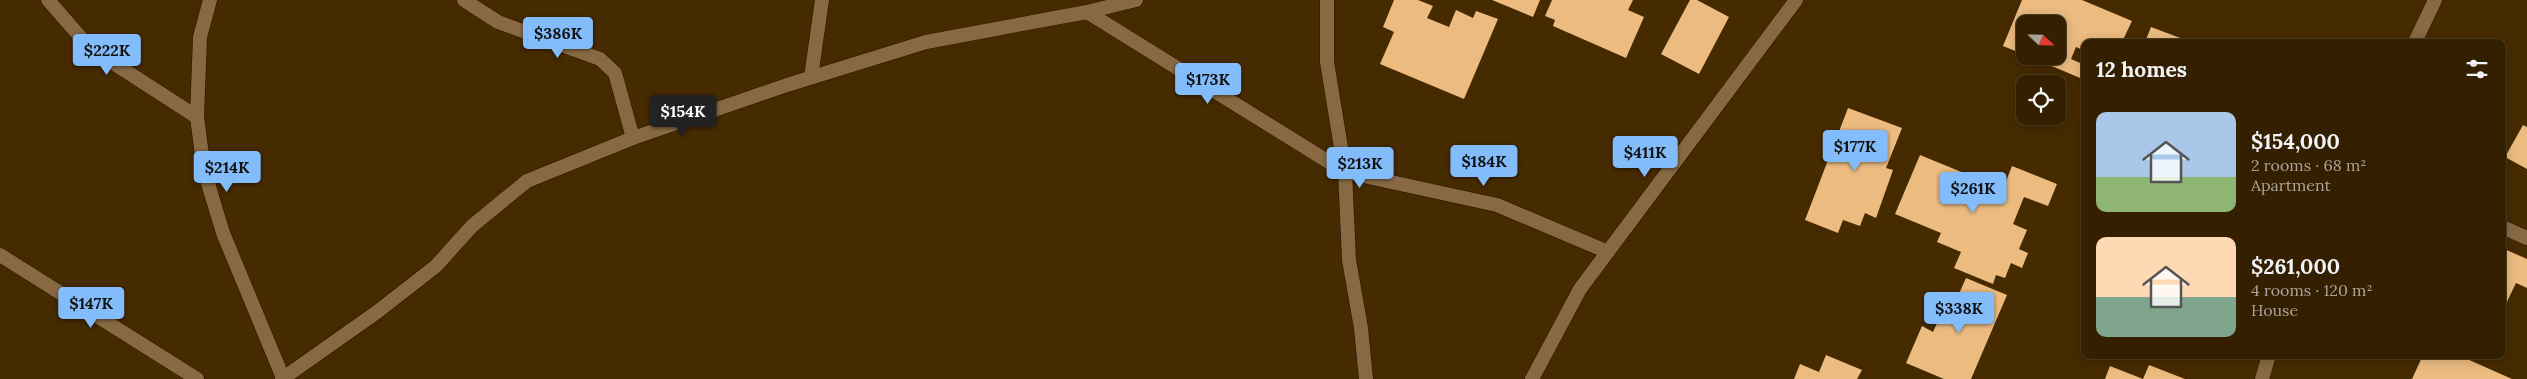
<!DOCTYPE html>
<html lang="en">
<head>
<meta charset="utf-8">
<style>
	body { margin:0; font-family:Lora,serif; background:#3c280a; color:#f1f3f6; height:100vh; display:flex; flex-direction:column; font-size:19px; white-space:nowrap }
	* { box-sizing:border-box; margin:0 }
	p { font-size:16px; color:#a9a399 }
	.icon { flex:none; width:28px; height:28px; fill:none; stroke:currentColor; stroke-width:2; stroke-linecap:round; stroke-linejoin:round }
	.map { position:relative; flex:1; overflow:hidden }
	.details { position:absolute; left:2081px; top:39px; width:425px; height:320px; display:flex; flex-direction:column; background:#342000; border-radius:10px; box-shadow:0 2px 12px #0003,0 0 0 1px #4e3e22 }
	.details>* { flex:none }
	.needle { width:32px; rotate:112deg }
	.controls { position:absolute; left:2016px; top:15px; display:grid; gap:10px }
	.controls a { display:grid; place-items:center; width:50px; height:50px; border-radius:10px; background:#342000; box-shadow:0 2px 12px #0003,0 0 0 1px #4e3e22; font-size:25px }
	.price { position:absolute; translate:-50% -42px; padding:0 11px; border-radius:5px; background:#83bcfa; color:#111; font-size:16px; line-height:32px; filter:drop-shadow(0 1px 2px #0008) }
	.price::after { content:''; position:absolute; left:50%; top:30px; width:15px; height:11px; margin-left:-8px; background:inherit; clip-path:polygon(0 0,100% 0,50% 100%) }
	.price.active { background:#222; color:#fff }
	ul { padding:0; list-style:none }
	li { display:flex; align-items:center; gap:15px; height:125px; padding:0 15px }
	li span { display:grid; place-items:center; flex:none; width:140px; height:100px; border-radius:10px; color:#555 }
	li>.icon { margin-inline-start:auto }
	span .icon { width:60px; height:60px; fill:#fffc; stroke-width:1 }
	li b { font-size:21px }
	h2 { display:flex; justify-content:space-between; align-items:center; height:60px; padding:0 15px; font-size:21px }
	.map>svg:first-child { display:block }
	.building { fill:#ebbb80 }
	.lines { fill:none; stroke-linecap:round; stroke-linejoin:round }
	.minor-casing { stroke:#251603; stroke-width:15 }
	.tertiary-casing { stroke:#251603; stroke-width:15 }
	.minor { stroke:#886943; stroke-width:14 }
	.tertiary { stroke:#886943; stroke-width:14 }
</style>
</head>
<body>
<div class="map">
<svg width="2527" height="379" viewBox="0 0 2527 379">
	<rect width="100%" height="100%" fill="#462a00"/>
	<g class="building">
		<path d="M1394,0H1418L1433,6L1427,18L1449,27L1456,10L1473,18L1476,11L1498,19L1464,99L1380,64L1394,32L1383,27Z"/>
		<path d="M1492,0H1540L1533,17Z"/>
		<path d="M1552,0H1633L1628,10L1644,17L1626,58L1553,26L1555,20L1545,16Z"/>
		<path d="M1690,0H1697L1729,17L1699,74L1661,54Z"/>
		<path d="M2022,0H2082L2132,21L2122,42H2085V51L2076,47L2071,59L2085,65V80L2028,56H2058V24H2025V55L2003,46Z"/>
		<path d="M2151,27L2191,42H2145Z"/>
		<path d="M1848,108L1902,128L1886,168L1893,170L1876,218L1865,213L1860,226L1843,220L1838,233L1805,220Z"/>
		<path d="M2523,125L2527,127V169L2505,157Z"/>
		<path d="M1920,155L2003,189L2012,166L2057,184L2048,206L2024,197L2013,224L2027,230L2019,249L2028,253L2022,268L2011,263L2005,278L1996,275L1993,284L1954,268L1961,252L1937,242L1941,233L1895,214Z"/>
		<path d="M2502,248L2527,259V288L2516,283L2504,308Z"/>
		<path d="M1966,278L2007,295L1971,379H1944L1906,363L1922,326L1933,332L1943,310L1950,314Z"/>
		<path d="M1826,355L1862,370L1857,379H1794L1800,364L1819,372Z"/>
		<path d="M2423,355H2458L2512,379H2412Z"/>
		<path d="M2149,365L2185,379H2143Z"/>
		<path d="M2110,366L2143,379H2105Z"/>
	</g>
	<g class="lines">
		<g class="minor-casing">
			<g id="minor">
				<path d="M48,0L90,48L197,117"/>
				<path d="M210,0L200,37L197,117L204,170L223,233L283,378"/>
				<path d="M464,0L498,22L600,59L615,73L633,138"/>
				<path d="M1327,0V62L1345,172L1349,260L1361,328L1366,379"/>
				<path d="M1087,12L1345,172L1497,205L1608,252"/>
				<path d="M2415,42L2435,0"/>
				<path d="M811,77L822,0"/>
				<path d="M2502,227L2527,238"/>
				<path d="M282,379L377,312L436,266L472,226L527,181L633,138L787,85L926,42L1087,12L1136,0"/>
				<path d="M1532,379L1580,289L1796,0"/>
				<path d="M2262,379L2269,355"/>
			</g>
		</g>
		<g class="tertiary-casing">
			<path id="tertiary" d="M0,255L197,379"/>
		</g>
		<use href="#minor" class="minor"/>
		<use href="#tertiary" class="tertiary"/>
	</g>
</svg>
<div class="controls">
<a><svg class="needle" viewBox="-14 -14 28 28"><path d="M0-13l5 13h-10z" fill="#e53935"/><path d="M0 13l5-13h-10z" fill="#a9a399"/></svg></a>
<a><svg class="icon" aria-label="locate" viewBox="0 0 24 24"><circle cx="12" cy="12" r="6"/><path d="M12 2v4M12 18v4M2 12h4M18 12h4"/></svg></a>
</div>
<b class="price" style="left:558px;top:59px">$386K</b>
<b class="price" style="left:107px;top:76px">$222K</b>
<b class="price" style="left:1208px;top:105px">$173K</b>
<b class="price active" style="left:683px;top:137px">$154K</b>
<b class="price" style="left:1855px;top:172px">$177K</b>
<b class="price" style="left:1645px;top:178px">$411K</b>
<b class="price" style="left:1484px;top:187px">$184K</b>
<b class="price" style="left:1360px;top:189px">$213K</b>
<b class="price" style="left:227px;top:193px">$214K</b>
<b class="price" style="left:1973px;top:214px">$261K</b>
<b class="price" style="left:91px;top:329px">$147K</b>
<b class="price" style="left:1959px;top:334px">$338K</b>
<section class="details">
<h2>12 homes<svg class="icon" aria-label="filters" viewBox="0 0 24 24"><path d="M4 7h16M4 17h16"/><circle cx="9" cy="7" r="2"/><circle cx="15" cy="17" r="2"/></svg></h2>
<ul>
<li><span style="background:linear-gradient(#a9c7e8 65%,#8fb573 0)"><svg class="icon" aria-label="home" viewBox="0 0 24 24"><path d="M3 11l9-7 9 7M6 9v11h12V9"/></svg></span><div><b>$154,000</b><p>2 rooms · 68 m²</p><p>Apartment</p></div></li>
<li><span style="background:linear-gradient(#ffd9b3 60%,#7fa58c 0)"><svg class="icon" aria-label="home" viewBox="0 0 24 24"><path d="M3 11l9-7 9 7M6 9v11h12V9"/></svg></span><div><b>$261,000</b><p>4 rooms · 120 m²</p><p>House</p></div></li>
</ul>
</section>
</div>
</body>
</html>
